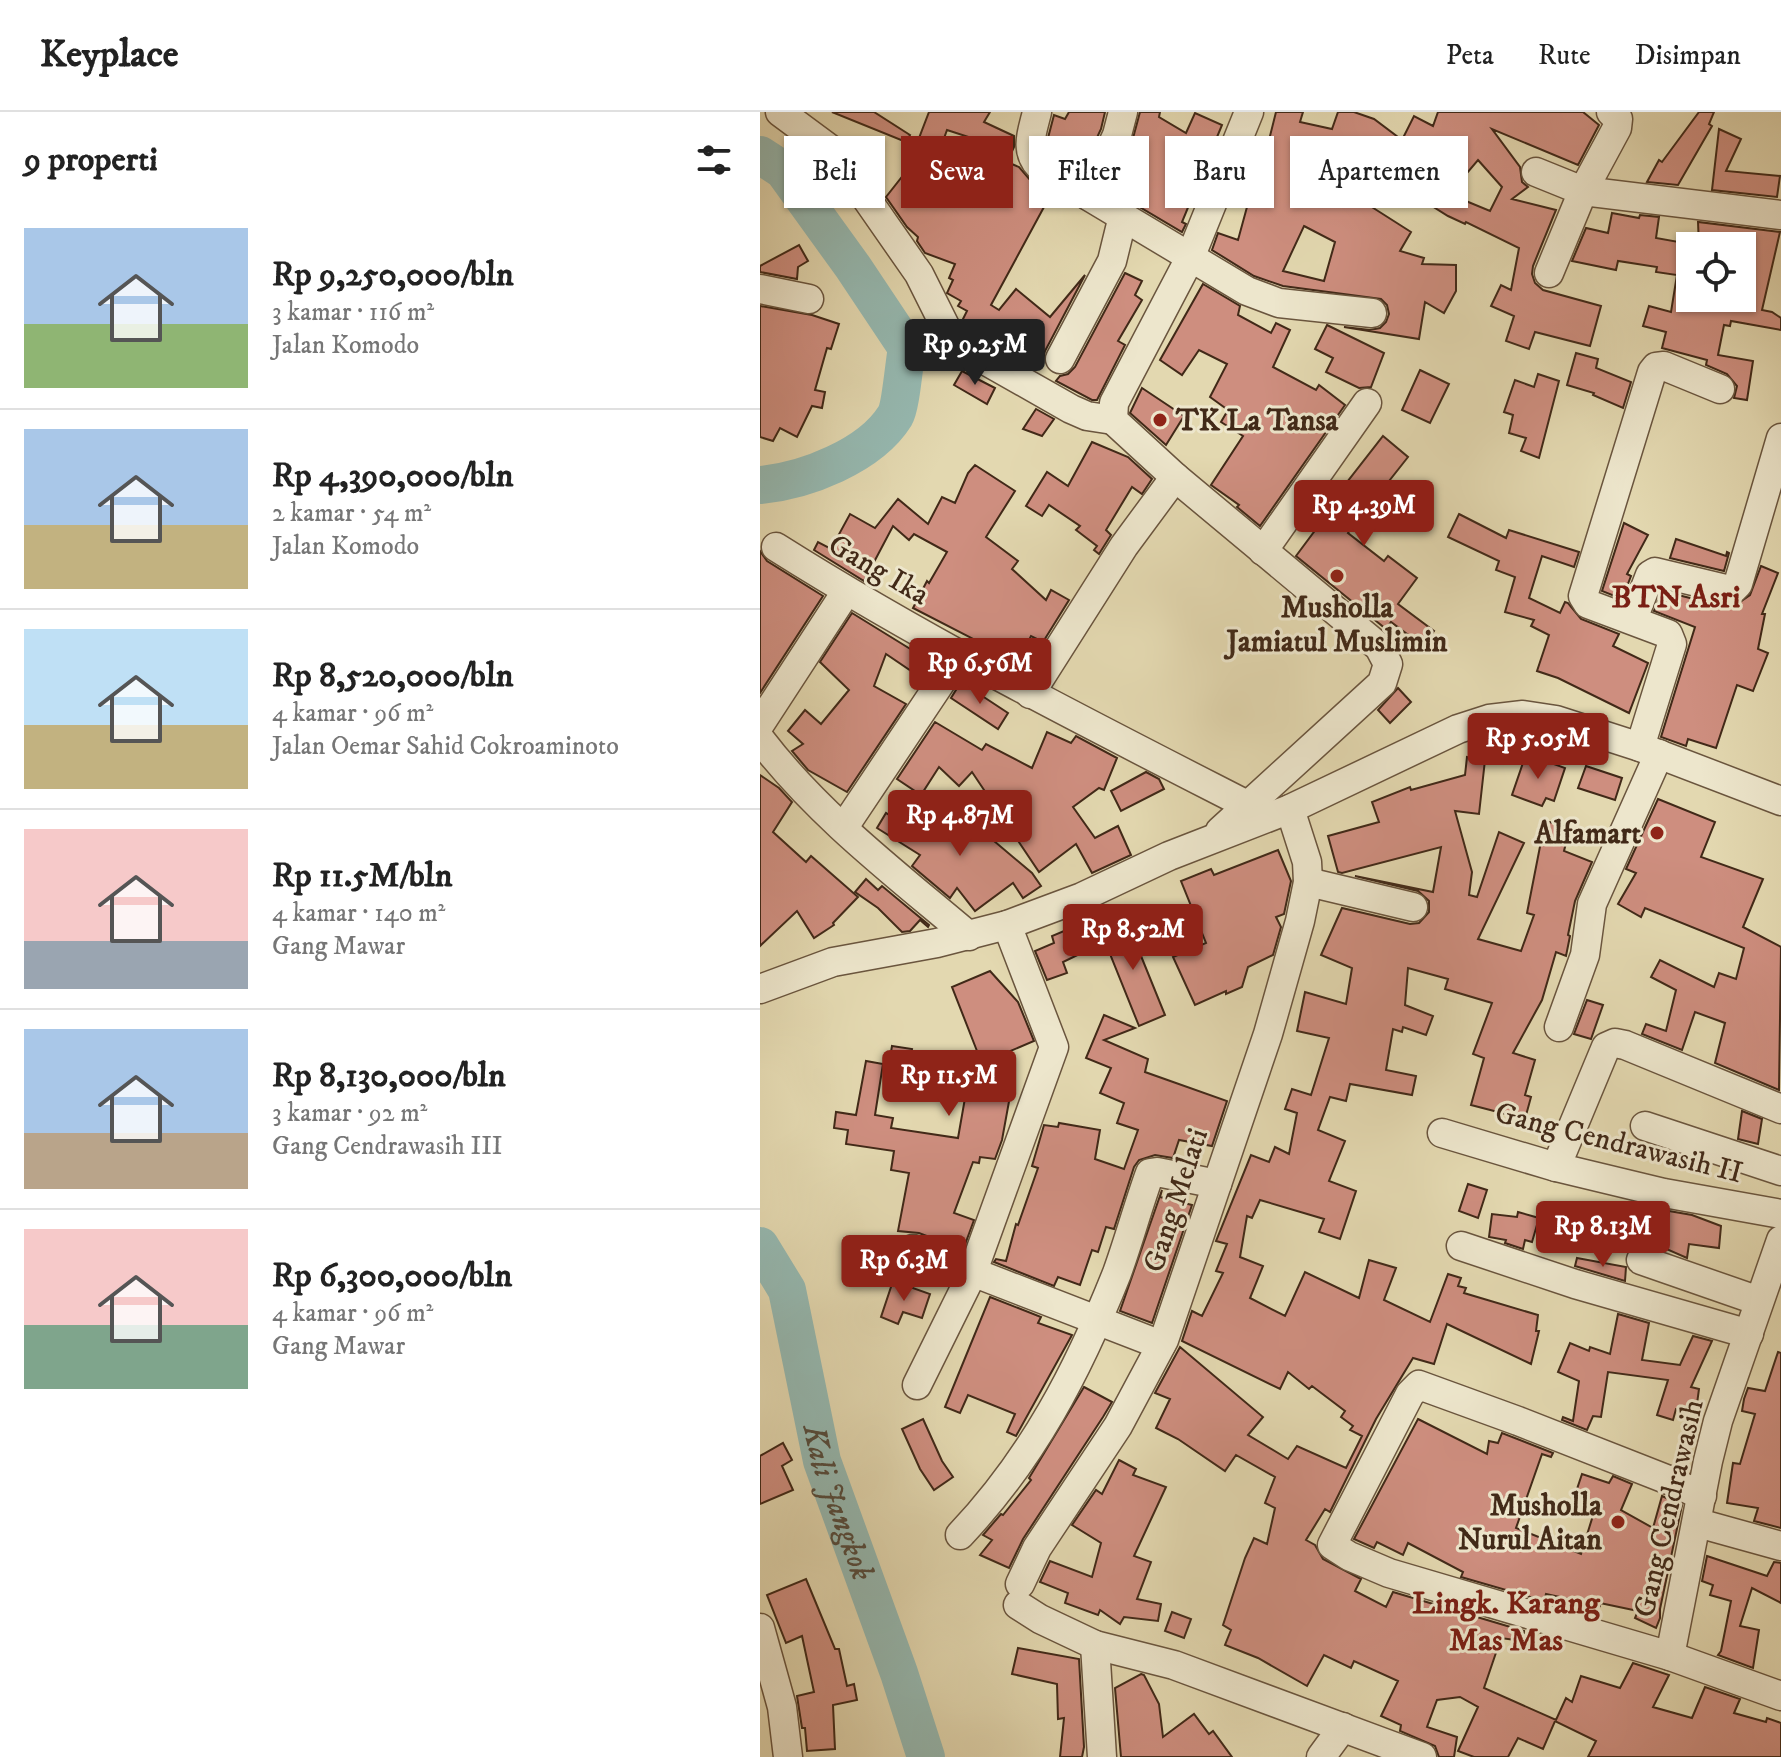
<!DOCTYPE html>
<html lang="id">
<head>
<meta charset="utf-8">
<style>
	body { margin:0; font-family:"IM FELL DW Pica",serif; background:#f2f2f2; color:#222; height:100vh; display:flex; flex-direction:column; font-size:30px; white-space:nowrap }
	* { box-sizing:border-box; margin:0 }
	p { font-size:26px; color:#767676 }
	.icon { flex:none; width:44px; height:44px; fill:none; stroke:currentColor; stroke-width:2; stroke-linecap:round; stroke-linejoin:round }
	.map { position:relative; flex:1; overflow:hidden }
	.details { display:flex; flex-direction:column; background:#fff; width:760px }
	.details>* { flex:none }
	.guide { position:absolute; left:24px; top:24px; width:760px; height:72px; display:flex; gap:16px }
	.tools { position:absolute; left:916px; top:120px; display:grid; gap:16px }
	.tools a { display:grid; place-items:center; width:80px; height:80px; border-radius:0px; background:#fff; box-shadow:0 2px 6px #0004; font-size:40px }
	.price { position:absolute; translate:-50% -68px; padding:0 18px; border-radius:8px; background:#8f2418; color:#fff; font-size:26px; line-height:52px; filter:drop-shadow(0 2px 4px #0008) }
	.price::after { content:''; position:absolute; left:50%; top:48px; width:24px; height:18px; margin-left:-12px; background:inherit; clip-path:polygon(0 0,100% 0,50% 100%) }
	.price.active { background:#222; color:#fff }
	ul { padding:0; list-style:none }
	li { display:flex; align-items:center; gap:24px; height:200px; padding:0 24px }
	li+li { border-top:2px solid #e0e0e0 }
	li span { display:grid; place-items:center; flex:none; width:224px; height:160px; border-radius:0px; color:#555 }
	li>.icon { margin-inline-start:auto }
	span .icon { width:96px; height:96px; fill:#fffc; stroke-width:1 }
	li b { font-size:34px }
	h2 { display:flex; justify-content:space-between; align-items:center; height:96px; padding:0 24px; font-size:34px }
	.chip { padding:0 28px; border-radius:0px; background:#fff; box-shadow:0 2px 6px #0004; font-size:28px; line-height:72px }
	.chip.active { background:#8f2418; color:#fff }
	header { display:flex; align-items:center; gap:48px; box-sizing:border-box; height:112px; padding:0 40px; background:#fff; border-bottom:2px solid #e0e0e0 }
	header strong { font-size:38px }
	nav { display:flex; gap:44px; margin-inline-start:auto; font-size:28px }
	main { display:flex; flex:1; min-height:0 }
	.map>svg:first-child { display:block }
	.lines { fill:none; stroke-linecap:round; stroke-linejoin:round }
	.river { stroke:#96b9b1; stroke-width:38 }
	.building { fill:#ce8e7f; stroke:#412918; stroke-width:2; fill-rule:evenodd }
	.minor-casing { stroke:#6a553e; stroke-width:31 }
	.minor { stroke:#ede6cc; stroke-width:28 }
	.poi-dot { fill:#8f2418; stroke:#ede6cc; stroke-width:3 }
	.labels { text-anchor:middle; stroke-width:6; stroke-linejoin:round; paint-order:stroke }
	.poi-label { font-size:30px; font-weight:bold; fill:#412918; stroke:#ede6cc; text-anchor:end }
	.street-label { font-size:30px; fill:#412918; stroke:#ede6cc }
	.neighbourhood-label { font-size:32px; font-weight:bold; fill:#7a1f14; stroke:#ede6cc }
	.water-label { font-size:32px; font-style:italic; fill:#564d3e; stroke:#ede6cc }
</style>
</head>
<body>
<header>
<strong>Keyplace</strong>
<nav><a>Peta</a><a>Rute</a><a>Disimpan</a></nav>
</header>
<main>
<section class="details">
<h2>9 properti<svg class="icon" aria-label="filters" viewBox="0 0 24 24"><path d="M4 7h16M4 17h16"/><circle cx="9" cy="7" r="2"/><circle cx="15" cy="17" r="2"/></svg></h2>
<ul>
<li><span style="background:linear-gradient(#a9c7e8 60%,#8fb573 0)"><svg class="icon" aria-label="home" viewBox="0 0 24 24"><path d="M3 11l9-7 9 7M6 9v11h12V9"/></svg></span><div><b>Rp 9,250,000/bln</b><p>3 kamar · 116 m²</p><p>Jalan Komodo</p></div></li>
<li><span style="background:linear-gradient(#a9c7e8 60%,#c2b280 0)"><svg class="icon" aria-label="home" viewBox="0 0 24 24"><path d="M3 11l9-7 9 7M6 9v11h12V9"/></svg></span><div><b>Rp 4,390,000/bln</b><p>2 kamar · 54 m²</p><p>Jalan Komodo</p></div></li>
<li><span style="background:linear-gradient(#bfe0f5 60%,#c2b280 0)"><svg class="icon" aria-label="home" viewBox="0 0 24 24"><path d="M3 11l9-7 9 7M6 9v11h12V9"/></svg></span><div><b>Rp 8,520,000/bln</b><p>4 kamar · 96 m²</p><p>Jalan Oemar Sahid Cokroaminoto</p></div></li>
<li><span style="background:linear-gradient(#f6c9c9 70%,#9aa5b1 0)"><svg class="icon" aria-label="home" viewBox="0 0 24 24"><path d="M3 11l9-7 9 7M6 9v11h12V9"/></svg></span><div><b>Rp 11.5M/bln</b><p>4 kamar · 140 m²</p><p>Gang Mawar</p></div></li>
<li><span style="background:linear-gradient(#a9c7e8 65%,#b9a48a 0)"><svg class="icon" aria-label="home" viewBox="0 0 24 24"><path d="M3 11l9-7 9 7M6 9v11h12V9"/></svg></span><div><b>Rp 8,130,000/bln</b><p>3 kamar · 92 m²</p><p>Gang Cendrawasih III</p></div></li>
<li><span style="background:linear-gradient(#f6c9c9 60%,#7fa58c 0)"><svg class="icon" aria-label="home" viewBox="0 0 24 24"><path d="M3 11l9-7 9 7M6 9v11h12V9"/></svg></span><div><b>Rp 6,300,000/bln</b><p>4 kamar · 96 m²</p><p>Gang Mawar</p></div></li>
</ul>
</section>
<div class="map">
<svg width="1021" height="1645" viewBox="0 0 1021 1645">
	<rect width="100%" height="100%" fill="#e3d8b0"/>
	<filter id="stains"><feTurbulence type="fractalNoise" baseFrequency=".0025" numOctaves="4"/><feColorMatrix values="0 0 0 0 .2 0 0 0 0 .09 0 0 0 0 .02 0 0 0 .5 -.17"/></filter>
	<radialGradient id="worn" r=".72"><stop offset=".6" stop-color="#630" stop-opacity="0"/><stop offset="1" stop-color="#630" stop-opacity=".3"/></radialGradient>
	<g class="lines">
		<g class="river">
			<path d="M0,43L23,58L93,155L147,236C144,251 141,294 135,304C110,344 45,369 0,373"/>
			<path id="s1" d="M0,1134L27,1178L62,1349L139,1561L166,1645"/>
		</g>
	</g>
	<g class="building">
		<path d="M72,0H114L150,23L146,30Z"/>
		<path d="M169,0H230L224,10L254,24V35L247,50L259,55L271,69L291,82L231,193L239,198L256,177L290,205L325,163L285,239L283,247L244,226L238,236L206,218L202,209L207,199L198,194L201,189L187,181L193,168L189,166L195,152L165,141L157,129L158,125L147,115L126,85L141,66L144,69L164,37L156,34ZM187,18L218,28L214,37L217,38L202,71L174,54Z"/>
		<path d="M309,0H345L341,17L321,60L294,44L301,31L288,26L294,3L305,7Z"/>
		<path d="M380,0H400L399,5L426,21L435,1L462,13L422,110L426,112L422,120L351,78L372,30Z"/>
		<path d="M516,0H543L540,10L572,17L578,0H594L614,7L642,28L654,4L673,14L678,0H823L839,13L818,53L732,17L760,55L762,70L768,75L752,87L796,98L773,154L772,162L775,171L783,178L841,194L830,234L775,220L769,237L746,229L754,204L731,194L741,173L751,178L759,136L706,110L705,112L688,104L656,84L653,88L579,54L571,69L651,120L640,139L664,146L662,152L696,153V179L684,201L665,190L659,227L584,215L610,218L620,216L626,210L629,202L627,193L621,187L523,174L494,164L452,138L458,121L478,128L490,84L475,81L496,29L507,36ZM718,48L742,75L730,99L689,82ZM544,114L575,130L564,169L523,159Z"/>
		<path d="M939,0H954L949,12L952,14L918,73L887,70L899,48L902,50Z"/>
		<path d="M959,17L981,27L966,59L1020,64L1017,85L952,78Z"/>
		<path d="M852,101L879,106L880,103L899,105L896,126L930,132V186H982V134H939L938,110L1020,120L1002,198L1012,200L1021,206V218L971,209L970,214L964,213L958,243L993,249L987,288L974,286L977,274L967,262L946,253L947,248L902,236L906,220L883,214L889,194L911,200L917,163L896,160L897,155L858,149L856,158L812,149L826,116L848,121Z"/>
		<path d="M39,133L48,149L38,155L37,167L0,160V154Z"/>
		<path d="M365,161L382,169L375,183L382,188L358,229L365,233L337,288H332L296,269L300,264L308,262L315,255Z"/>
		<path d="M443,172L480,194L478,203L511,221L516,211L530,218L513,255L556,278L559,273L585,293L500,414L477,395L479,393L451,373L483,324L461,310L468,298L450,285L467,252L439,238L422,263L400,248Z"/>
		<path d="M0,194L52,203L79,212L71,237L67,236L55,278L65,280L62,296L52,294L37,325L20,316L13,329L0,325Z"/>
		<path d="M567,213L624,241L611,275L599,276L566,260L573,246L555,237Z"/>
		<path d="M816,241L838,247L836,256L871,270L863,296L833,283L834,281L807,273Z"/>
		<path d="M660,258L689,272L670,311L642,298Z"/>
		<path d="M202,259L235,276L227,292L194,273Z"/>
		<path d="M778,262L799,269L779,346L761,339L766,326L749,321L753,303L744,300L755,268L774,275Z"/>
		<path d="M382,276L424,304L406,333L370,301Z"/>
		<path d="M276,297L294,307L282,324L263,317Z"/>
		<path d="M623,324L648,345L588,421L624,449L628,444L657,466L638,492L674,519L663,534L631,510L626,517L536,444L562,409L559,406Z"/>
		<path d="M332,330L368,345L392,367L382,382L372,375L346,418L351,423L339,442L334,438L337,434L316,418L320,414L289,393L282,404L266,394L287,360L308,374Z"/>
		<path d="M215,353L255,379L226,425L258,449L252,457L286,488L291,478L309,488L283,530L271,524L258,550L153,496L167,469L169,471L187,440L154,422L149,428L133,414L104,469L54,438L58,430L71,437L90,402L115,416L138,387L168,412L182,385L195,391L208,361Z"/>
		<path d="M699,402L746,426L749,418L819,440L814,455L782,444L769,486L800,501L805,490L808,491L821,507L859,522L853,534L888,551L869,601L798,566L777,559L789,523L771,514L774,508L745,500L755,465L736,458L739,449L688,425Z"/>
		<path d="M864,411L888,423L867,462L871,464L862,487L842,479Z"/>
		<path d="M916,427L966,444L967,440L969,441L964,459L910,446Z"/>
		<path d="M0,439L7,449L63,484L0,581Z"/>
		<path d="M1001,454L1018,461L1002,502H1005L998,537L1008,541L993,579L977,573L956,636L928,627L926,634L901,625L935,515L894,499L902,479L962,494H974L990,483Z"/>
		<path d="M92,501L173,551L163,567L126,542L114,574L146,592L87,680L48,658L32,639L43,632L28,619L45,598L61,612L89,578L60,550Z"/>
		<path d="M201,570L248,601L238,617L191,586Z"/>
		<path d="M638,576L651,590L630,611L618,598Z"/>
		<path d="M175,610L222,638L226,632L272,656L287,620L311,631L316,624L357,646L344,678L339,676L313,695L335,726L358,714L371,743L332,761L316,732L279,760L212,660L199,674L179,655L161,683L137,667Z"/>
		<path d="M766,642L805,656L794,689L786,686L782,694L752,683Z"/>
		<path d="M707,645L725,648L719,702L695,699L712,760L709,783L717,785L739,720L764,731L718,827L761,839L774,803L767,801L785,709L810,715L804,739L832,750L815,789L808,823L810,824L806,844L796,840L782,888L753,941L775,948L765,983L771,985L765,1007L711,993L724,946L713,942L732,891L685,877L688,867L648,856L645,893L673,904L666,923L643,915L642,920L633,917L626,958L656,964L652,983L590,972L586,989L570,985L558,1018L585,1029L569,1069L596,1079L580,1127L559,1120L564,1107L500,1088L492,1106L487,1104L480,1145L503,1154L490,1186L525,1204L545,1160L599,1186L609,1148L636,1156L624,1188L670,1210L688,1162L701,1166L698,1174L706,1176L704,1181L778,1203L776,1219H779L771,1252L687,1212L674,1252L653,1246L616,1307L570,1400L565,1397L546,1428L555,1433L563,1447L601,1467L595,1479L626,1495L633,1480L764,1519L763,1529L741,1526L724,1576L796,1608L806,1586L812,1590L821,1564L860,1576L873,1551L909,1563L893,1595L932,1606L945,1575L980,1587L974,1601L1006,1610L1007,1606L1021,1611V1645H828L836,1629L795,1609L783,1637L758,1626L748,1645H714L698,1639L718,1595L700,1585L677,1588L667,1615L697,1625L694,1645H679L675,1634L640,1619L641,1613L621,1604L638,1569L594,1549L591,1556L564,1543L547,1574L498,1546L465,1533L471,1518L463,1513L485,1446L494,1426L507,1432L515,1396L505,1391L515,1365L476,1343L465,1359L418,1327L396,1316L410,1287L395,1281L420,1235L503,1305L488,1323L528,1347L537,1334L586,1356L602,1324L590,1318L593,1314L581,1305L585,1299L552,1274L549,1277L528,1260L520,1277L422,1229L432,1199L442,1204L463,1161L456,1159L467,1132L456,1129L491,1043L509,1050L515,1035L529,1042L537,1001L525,997L532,977L551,983L569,926L537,919L545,880L586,892L592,856L561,843L582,796L650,812L659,811L669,800V789L658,779L595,764L673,780L681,735L582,761L578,760L568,724L619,710L612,690L650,675L651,678L705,663Z"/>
		<path d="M826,654L862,666L855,688L818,676Z"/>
		<path d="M386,660L399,667L404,677L361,699L351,679Z"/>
		<path d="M0,663L19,676L32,690L13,720L46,750L51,744L98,785L73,811L74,813L54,826L37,799L0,834Z"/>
		<path d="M898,687L955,710L941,745L1003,767L983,815L1021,835L1019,978L955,951L965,911L935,900L922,938L882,922L886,912L906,919L916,878L891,865L900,848L954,875L959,861L976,867L984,836L885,796L881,805L858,792L876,761L866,757Z"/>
		<path d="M160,697L192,714L202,702L272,761L281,774L263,786L253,771L215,799L197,776L190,786L152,754L160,743L117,716L126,701L146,714Z"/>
		<path d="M518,738L531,769L524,802L516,805L521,815L513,843L488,855L482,875L466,882V879L435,893L413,845L446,831L421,769L451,757L454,763Z"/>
		<path d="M106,767L118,778L122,774L169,813L168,815L160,808L150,819L142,820L118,796L95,780Z"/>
		<path d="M366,807L405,903L379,914L340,817Z"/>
		<path d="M323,811L334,835L303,850L307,861L287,868L275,839L294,831L292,824Z"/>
		<path d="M230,859L258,890L274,929L241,943L236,970L252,973L242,1028L235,1047L220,1045L219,1051L213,1050L194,1101L214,1108L203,1138L159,1121L138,1119L149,1061L131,1058L134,1039L86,1032L88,1018L74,1016L76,1000L96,1003L106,949L123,952L115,1003L133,1006L131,1016L198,1026L208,969L212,970L217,939L192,875Z"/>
		<path d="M827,888L843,893L831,927L814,922Z"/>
		<path d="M344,903L375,916L344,928L388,947L385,960L467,989L452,1034L419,1028L413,1046L395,1043L379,1048L374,1055L354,1117L346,1115L338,1140L332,1138L320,1173L298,1165L294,1174L234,1150L236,1147L246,1149L256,1112L258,1113L278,1056L272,1054L284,1013L298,1015L299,1011L340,1018L335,1047L364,1057L378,1018L357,1011L364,991L340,981L351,956L326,946Z"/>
		<path d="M132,934L152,937L148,961L128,958Z"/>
		<path d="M982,999L1002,1007L998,1032L978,1027Z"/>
		<path d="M708,1072L727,1078L718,1106L699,1099Z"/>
		<path d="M402,1078L400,1085L432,1093L392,1211L360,1199Z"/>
		<path d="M909,1099L932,1103L961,1114L959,1136L929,1132L927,1146L904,1136Z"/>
		<path d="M758,1100L779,1106L772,1130L765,1128L763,1137L745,1131L746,1128L729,1125L732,1102L757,1105Z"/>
		<path d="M817,1146L866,1155L865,1169L815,1154Z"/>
		<path d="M133,1169L170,1182L162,1206L143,1200L138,1212L121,1205Z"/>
		<path d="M230,1185L281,1205L278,1211L312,1223L256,1324L247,1320L255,1302L208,1283L200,1301L185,1295Z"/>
		<path d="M858,1202L889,1211L882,1248L920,1253L933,1224L952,1229L931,1275L939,1277L936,1299L916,1297L913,1308L897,1303L908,1268L848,1260L841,1305L833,1304L827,1318L802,1308L803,1305L813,1309L819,1269L798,1260L810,1231L829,1239L830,1235L850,1242Z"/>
		<path d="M1018,1240L1021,1241V1416L994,1409L998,1396L967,1391L973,1351L980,1352L995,1302L982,1299L984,1287L988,1276L1005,1279Z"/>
		<path d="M324,1275L352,1290L343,1305L263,1427L249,1456L220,1443L232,1428L223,1423L241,1402L243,1403L271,1368L269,1366Z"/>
		<path d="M163,1307L182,1349L193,1365L174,1378L160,1357L142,1317Z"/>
		<path d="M658,1307L727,1342L729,1329L738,1331L742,1321L793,1341L791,1345L782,1342L756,1416L821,1442L835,1397L813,1389L822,1362L849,1371L853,1364L872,1372L861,1398L893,1416L902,1384L922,1393L900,1497V1506L896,1516L875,1506L878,1499L840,1491V1494L786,1482L784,1489L701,1465L703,1460L648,1431L643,1443L617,1430L614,1436L594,1427Z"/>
		<path d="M23,1331L32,1348L22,1354L33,1378L0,1392V1344Z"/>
		<path d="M359,1348L376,1357L373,1363L406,1375L374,1444L391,1450L377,1487L401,1492L398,1509L364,1505L360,1512L340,1498L338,1503L305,1491L308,1481L280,1470L290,1449L332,1465L341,1431L312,1413L336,1378L342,1382Z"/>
		<path d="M947,1444L1007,1464L1014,1450L1021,1451V1491L992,1476L980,1514L999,1518L993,1556L958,1543L961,1539L971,1489L950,1483L953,1473L942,1469Z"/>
		<path d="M46,1467L75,1537H79L87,1574L94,1572L97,1588L73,1593L75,1637L47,1639L45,1616H42L37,1584L54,1580L42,1524L26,1531L7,1483Z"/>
		<path d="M412,1500L431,1507L424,1526L405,1519Z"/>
		<path d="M258,1536L319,1547L324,1635L322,1645H300L304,1606L298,1607L297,1572L252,1562Z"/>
		<path d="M381,1562L384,1563L399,1592L403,1625L434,1602L449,1622L453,1619L472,1645H361L355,1576Z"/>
	</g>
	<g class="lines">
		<g class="minor-casing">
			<g id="minor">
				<path d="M20,0L74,40L159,162L193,230L311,297L327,304L353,308"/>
				<path d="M277,0C272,21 264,38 280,55L487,179L519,191L612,201"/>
				<path d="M776,60L823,79L1021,103"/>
				<path d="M329,84L357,23L363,0"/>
				<path d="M789,161L823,79L857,16L858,7L851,0"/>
				<path d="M0,177L49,187"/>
				<path d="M300,247L352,149L363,104"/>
				<path d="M16,435C168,531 327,611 487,693"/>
				<path d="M503,439L607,291"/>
				<path d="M873,507L890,463L895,460L966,477H973L978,472L1021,326"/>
				<path d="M270,582L364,434L415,365"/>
				<path d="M0,612L86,480"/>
				<path d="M0,627C58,703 137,763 209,824"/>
				<path d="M880,635L912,532L908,522L828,492L823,484L892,260L896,255L904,254L960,277"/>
				<path d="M84,715L199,543"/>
				<path d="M460,719L622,571L628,552L619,535L415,365L353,308L354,291L430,146L489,0"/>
				<path d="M548,770L653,795"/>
				<path d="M0,877L73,850L177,831L247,813L322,785L409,744L530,697L698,617L729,607L763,603L796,608L880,635L1021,689"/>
				<path d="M799,915L825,843L832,792L899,642"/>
				<path d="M885,1014L1021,1059"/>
				<path d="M682,1021L796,1055L904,1081L1021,1102"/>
				<path d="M796,1055L846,935L855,931L865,933L1021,997"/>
				<path d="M701,1134L815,1172L989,1222"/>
				<path d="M153,1137L401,1233"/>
				<path d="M881,1148L999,1189"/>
				<path d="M157,1273L212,1162L294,935L247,813"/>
				<path d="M942,1384L911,1369L758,1309L659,1273L650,1282L572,1433L589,1444L629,1461L910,1544L1021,1584"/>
				<path d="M938,1411L1021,1434"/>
				<path d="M200,1423C273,1346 318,1259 357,1161C369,1128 378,1094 390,1061L397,1060L457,1072"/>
				<path d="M260,1472L277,1436L358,1314L404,1228L508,922L540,809L548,770L547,750L530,697"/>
				<path d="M258,1493L280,1507L335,1533L414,1553L662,1645"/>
				<path d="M0,1516L22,1595L28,1645"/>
				<path d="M335,1533L342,1645"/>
				<path d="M910,1544L948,1349L958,1309L1021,1128"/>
				<path d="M561,1645L583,1615"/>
			</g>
		</g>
		<use href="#minor" class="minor"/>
	</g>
	<g class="poi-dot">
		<circle cx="400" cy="308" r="8"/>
		<circle cx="577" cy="464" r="8"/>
		<circle cx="897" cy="721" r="8"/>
		<circle cx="858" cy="1410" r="8"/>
	</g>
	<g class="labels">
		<g class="poi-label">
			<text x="416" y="318" text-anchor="start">TK La Tansa</text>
			<text x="577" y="505" text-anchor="middle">Musholla<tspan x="577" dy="34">Jamiatul Muslimin</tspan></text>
			<text x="881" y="731">Alfamart</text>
			<text x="842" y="1403">Musholla<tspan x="842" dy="34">Nurul Aitan</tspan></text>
		</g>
		<g class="street-label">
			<text transform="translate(119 457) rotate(30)" y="10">Gang Ika</text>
			<text transform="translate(859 1030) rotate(14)" y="10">Gang Cendrawasih II</text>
			<text transform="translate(415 1088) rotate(-72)" y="10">Gang Melati</text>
			<text transform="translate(908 1396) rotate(-77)" y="10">Gang Cendrawasih</text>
		</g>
		<g class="neighbourhood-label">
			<text x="916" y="495">BTN Asri</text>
			<text x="746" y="1501">Lingk. Karang<tspan x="746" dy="37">Mas Mas</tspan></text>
		</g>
		<g class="water-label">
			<text dy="11" stroke="none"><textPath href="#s1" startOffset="270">Kali Jangkok</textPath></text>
		</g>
	</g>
	<rect width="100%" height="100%" filter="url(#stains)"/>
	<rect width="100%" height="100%" fill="url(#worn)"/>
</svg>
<div class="tools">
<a><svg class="icon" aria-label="locate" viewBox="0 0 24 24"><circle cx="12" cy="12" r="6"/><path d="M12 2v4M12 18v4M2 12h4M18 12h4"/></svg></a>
</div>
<b class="price active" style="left:215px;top:275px">Rp 9.25M</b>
<b class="price" style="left:604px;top:436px">Rp 4.39M</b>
<b class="price" style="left:220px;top:594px">Rp 6.56M</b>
<b class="price" style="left:778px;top:669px">Rp 5.05M</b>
<b class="price" style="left:200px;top:746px">Rp 4.87M</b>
<b class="price" style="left:373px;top:860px">Rp 8.52M</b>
<b class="price" style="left:189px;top:1006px">Rp 11.5M</b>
<b class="price" style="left:843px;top:1157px">Rp 8.13M</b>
<b class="price" style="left:144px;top:1191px">Rp 6.3M</b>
<div class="guide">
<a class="chip">Beli</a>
<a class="chip active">Sewa</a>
<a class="chip">Filter</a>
<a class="chip">Baru</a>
<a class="chip">Apartemen</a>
</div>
</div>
</main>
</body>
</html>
